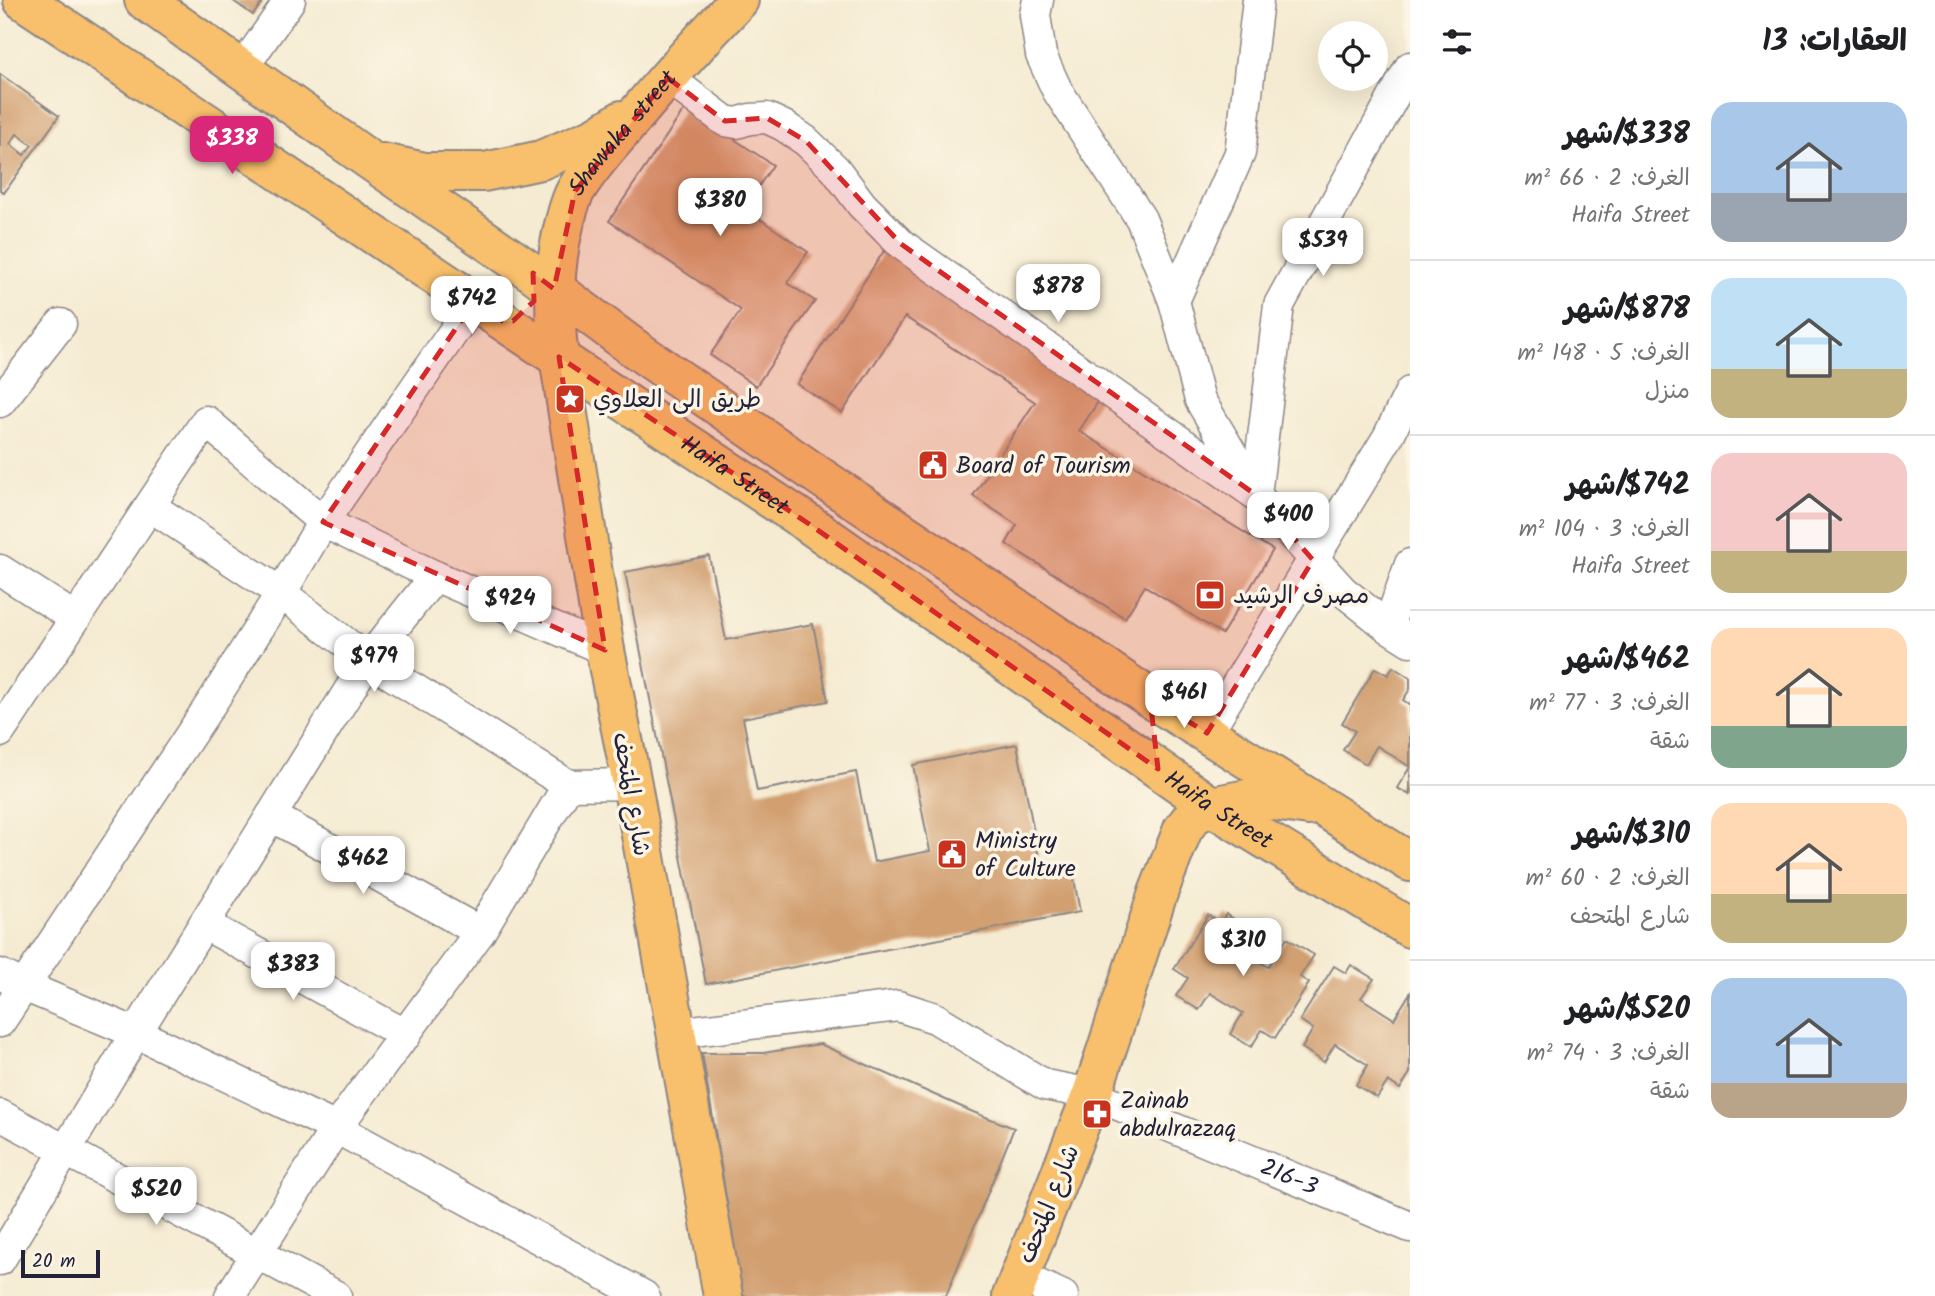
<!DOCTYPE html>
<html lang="ar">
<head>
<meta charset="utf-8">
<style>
	body { margin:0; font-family:Kalam,"Playpen Sans Arabic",sans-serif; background:#f2f2f2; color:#202124; direction:rtl; height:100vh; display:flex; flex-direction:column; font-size:26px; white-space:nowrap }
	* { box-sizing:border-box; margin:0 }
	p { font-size:23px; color:#757577 }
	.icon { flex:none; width:38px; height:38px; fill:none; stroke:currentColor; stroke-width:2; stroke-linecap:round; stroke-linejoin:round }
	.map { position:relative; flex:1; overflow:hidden; direction:ltr }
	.sheet { display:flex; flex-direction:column; background:#fff; width:525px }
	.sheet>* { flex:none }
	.buttons { position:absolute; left:1318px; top:21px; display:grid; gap:14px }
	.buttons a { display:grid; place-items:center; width:70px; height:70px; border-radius:50%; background:#fff; box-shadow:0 7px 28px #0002; font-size:35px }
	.scale { position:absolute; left:21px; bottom:18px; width:79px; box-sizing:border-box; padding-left:7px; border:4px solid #22223b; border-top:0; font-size:19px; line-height:24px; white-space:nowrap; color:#22223b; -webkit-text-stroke:5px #fcf5e5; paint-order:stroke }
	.price { position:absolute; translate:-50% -60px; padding:0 16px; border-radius:14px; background:#fff; color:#222; font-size:23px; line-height:46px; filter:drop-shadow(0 2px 4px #0008) }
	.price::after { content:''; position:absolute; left:50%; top:42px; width:21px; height:16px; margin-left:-10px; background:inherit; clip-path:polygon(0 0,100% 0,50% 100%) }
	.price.selected { background:#db2777; color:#fff }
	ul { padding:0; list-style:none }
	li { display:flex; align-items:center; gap:21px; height:175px; padding:0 28px }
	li+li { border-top:2px solid #e0e0e0 }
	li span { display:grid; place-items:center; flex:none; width:196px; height:140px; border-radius:21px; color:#555 }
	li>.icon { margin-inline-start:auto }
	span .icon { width:84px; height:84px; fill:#fffc; stroke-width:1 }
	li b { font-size:30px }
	h2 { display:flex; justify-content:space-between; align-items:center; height:84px; padding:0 28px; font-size:30px }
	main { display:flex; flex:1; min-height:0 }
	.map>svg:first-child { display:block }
	.building { fill:#d19f6f; fill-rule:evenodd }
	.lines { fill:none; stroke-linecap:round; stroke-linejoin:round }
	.minor-casing { stroke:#8c8686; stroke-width:33 }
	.major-casing { stroke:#8c8686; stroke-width:42 }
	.minor { stroke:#fff; stroke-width:30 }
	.major { stroke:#f8bf6c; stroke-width:38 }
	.marked { fill:#d62828; fill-opacity:0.2; stroke:#d62828; stroke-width:5; stroke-dasharray:14 9; stroke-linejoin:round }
	.labels { text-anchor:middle; stroke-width:7; stroke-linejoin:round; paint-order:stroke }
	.street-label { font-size:24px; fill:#22223b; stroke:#fcf5e5 }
	.poi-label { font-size:24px; fill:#22223b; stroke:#fcf5e5; text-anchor:start }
</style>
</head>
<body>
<main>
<section class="sheet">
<h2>العقارات: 13<svg class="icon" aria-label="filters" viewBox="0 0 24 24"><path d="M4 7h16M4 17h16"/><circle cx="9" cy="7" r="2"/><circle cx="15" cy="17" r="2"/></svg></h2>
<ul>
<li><span style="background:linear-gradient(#a9c7e8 65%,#9aa5b1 0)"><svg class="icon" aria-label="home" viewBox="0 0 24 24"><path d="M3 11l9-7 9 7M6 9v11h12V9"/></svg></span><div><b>$338/شهر</b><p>الغرف: 2 · 66 m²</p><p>Haifa Street</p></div></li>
<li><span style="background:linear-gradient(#bfe0f5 65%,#c2b280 0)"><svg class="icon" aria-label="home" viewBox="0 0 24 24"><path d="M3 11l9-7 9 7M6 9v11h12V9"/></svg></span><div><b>$878/شهر</b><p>الغرف: 5 · 148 m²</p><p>منزل</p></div></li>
<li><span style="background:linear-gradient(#f6c9c9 70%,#c2b280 0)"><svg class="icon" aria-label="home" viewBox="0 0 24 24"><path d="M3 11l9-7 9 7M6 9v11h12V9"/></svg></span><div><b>$742/شهر</b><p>الغرف: 3 · 104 m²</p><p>Haifa Street</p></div></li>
<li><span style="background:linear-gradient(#ffd9b3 70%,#7fa58c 0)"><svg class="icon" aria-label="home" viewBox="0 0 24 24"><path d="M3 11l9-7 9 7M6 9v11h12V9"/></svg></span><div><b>$462/شهر</b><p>الغرف: 3 · 77 m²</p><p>شقة</p></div></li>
<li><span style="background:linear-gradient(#ffd9b3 65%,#c2b280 0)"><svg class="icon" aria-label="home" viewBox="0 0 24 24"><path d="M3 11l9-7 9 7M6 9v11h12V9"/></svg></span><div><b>$310/شهر</b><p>الغرف: 2 · 60 m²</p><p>شارع المتحف</p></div></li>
<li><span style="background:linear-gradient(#a9c7e8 75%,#b9a48a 0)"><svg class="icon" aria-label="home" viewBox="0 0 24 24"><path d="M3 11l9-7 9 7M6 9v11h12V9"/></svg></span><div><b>$520/شهر</b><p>الغرف: 3 · 74 m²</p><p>شقة</p></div></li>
</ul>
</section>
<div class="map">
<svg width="1410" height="1296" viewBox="0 0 1410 1296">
	<rect width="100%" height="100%" fill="#fcf5e5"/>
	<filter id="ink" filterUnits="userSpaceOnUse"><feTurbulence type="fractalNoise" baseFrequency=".0143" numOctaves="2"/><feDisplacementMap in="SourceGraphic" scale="14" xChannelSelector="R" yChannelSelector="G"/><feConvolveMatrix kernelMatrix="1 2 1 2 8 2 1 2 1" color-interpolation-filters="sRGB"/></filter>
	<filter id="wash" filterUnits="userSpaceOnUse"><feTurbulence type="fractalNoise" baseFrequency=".00686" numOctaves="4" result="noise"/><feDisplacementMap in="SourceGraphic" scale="28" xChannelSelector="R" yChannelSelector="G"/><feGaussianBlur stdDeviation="1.57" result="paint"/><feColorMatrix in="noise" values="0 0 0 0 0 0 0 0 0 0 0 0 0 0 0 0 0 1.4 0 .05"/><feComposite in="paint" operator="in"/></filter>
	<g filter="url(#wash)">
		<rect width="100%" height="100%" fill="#f5ebd2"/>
		<g id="blocks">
			<g class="building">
				<path d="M232,0H264L253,15Z"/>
				<path d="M0,74L59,116L4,193L0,190ZM17,134L32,145L24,155L10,144Z"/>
				<path d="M686,107L773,165L744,208L808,252L787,283L815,301L756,386L710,355L741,310L609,221Z"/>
				<path d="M884,251L1103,394L1079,431L1273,550L1222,634L1145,586L1125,618L1006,544L1017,525L973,496L1035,402L905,317L842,413L797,384Z"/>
				<path d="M709,556L726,640L813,624L828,701L743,718L757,791L856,772L874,862L930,851L913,765L1017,744L1042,874L1072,868L1080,912L706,984L625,572Z"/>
				<path d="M1393,667L1410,678V689L1403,700L1410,705V767L1377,746L1366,764L1343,750L1355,731L1342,723L1375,668L1388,675Z"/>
				<path d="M1410,767V795L1397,788Z"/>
				<path d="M1226,914L1248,928L1236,947L1268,967L1287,938L1314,955L1300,977L1309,983L1275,1038L1262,1030L1251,1047L1230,1034L1243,1013L1210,993L1199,1010L1176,996L1188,978L1174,969L1208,915L1221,922Z"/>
				<path d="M1351,965L1374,979L1361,998L1394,1019L1410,993V1073L1400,1089L1388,1081L1377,1098L1356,1085L1368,1065L1335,1044L1324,1062L1302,1048L1313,1029L1300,1020L1334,966L1346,973Z"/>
				<path d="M820,1044L973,1112L1014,1128L946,1296H743L702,1053H763Z"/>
			</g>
		</g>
	</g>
	<g filter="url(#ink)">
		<use href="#blocks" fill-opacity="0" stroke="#8c8686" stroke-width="2"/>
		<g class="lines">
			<g class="minor-casing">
				<g id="minor">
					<path d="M1038,0L1035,15L1041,55L1057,90L1141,219L1174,301L1200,400L1251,486"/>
					<path d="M242,69L290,0"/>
					<path d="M668,78L725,121L737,123L750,119L767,118L784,126L806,141L835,169L862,205L901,244L1256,495L1343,591L1388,627L1410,641"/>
					<path d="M1174,301L1240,153L1258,0"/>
					<path d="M0,402L61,324"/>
					<path d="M1256,495L1279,305L1410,67"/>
					<path d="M150,506L281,593L368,660L568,785L632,784"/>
					<path d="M0,570L75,618"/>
					<path d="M1388,627L1410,564"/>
					<path d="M0,732L206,421L323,522L435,576L605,650"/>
					<path d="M1207,733L1388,437L1410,392"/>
					<path d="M271,816L480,932"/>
					<path d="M204,924L406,1035"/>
					<path d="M0,974L24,986L136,1033L336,1128L644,1296"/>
					<path d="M0,1022L216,696L281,593L323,522L474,302"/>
					<path id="s1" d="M676,1033L898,1006L935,1018L1045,1085L1092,1094L1410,1227"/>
					<path d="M0,1115L336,1296"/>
					<path d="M0,1260L136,1033L368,660L435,576"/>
					<path d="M1019,1276L1063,1296"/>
					<path d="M230,1296L336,1128L480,932L568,785"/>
				</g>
			</g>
			<g class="major-casing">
				<g id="major">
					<path id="s2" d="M23,0L527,337L809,524L1211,806L1410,928"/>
					<path d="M144,0L368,159L533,273L634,348L822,478L1150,698L1410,862"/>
					<path d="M383,163L425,172H484L541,160L595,137L622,120"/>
					<path id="s3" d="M723,1296L632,784L605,650L559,357C553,312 553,269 564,225C567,214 570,200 576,190C590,166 611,144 629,123C664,81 701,40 739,0"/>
					<path d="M1012,1296L1092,1094L1158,893L1183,829L1193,816L1211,806L1252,798L1309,806"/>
				</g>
			</g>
			<use href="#minor" class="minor"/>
			<use href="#major" class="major"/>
		</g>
	</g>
	<path class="marked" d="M668,78L725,121L767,118L806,141L901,244L1256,495L1313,560L1207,733L1150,698L1158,769L809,524L559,357L605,650L323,522L474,302L504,322L513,321L534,301L533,273L554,289L575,191Z"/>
	<defs>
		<g id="sight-square" transform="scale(1.575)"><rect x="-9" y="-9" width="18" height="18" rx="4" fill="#c8321e" stroke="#fcf5e5"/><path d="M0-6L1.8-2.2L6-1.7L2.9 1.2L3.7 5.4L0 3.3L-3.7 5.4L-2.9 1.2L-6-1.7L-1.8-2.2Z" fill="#fff"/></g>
		<g id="civic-square" transform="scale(1.575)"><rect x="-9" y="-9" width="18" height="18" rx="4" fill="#c8321e" stroke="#fcf5e5"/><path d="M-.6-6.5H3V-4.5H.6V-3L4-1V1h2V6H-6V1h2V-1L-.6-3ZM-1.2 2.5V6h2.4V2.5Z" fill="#fff"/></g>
		<g id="bank-square" transform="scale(1.575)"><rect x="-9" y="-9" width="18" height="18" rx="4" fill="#c8321e" stroke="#fcf5e5"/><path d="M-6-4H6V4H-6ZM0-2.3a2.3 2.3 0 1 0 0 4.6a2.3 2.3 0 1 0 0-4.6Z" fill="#fff"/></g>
		<g id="pharmacy-square" transform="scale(1.575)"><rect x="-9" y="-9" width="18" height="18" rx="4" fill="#c8321e" stroke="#fcf5e5"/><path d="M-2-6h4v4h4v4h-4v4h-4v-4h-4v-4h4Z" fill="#fff"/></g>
	</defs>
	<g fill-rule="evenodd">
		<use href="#sight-square" x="570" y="399"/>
		<use href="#civic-square" x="933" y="465"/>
		<use href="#bank-square" x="1210" y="595"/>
		<use href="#civic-square" x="952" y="854"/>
		<use href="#pharmacy-square" x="1097" y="1114"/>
	</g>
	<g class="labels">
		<g class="street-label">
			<text dy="8" stroke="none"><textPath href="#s3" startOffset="1197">Shawaka street</textPath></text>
			<text dy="8" stroke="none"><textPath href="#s2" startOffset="856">Haifa Street</textPath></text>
			<text transform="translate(632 794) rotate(80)" y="8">شارع المتحف</text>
			<text dy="8" stroke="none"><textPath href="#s2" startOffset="1444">Haifa Street</textPath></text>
			<text dy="8" stroke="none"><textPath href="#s1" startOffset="653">216-3</textPath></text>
			<text transform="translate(1048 1204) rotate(-68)" y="8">شارع المتحف</text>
		</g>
		<g class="poi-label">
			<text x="593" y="407">طريق الى العلاوي</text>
			<text x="956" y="473">Board of Tourism</text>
			<text x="1233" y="603">مصرف الرشيد</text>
			<text x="975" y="848">Ministry<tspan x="975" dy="28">of Culture</tspan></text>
			<text x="1120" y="1108">Zainab<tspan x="1120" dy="28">abdulrazzaq</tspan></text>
		</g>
	</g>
</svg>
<div class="buttons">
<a><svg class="icon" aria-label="locate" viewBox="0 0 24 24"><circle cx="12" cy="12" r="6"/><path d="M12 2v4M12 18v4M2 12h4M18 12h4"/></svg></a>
</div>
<div class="scale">20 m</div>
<b class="price selected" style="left:232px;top:176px">$338</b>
<b class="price" style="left:720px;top:238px">$380</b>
<b class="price" style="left:1323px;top:278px">$539</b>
<b class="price" style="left:1058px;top:324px">$878</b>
<b class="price" style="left:472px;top:336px">$742</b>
<b class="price" style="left:1288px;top:552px">$400</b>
<b class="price" style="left:510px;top:636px">$924</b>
<b class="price" style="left:374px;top:694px">$979</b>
<b class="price" style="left:1184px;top:730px">$461</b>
<b class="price" style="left:363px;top:896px">$462</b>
<b class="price" style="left:1243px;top:978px">$310</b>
<b class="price" style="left:293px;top:1002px">$383</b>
<b class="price" style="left:156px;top:1227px">$520</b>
</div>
</main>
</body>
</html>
